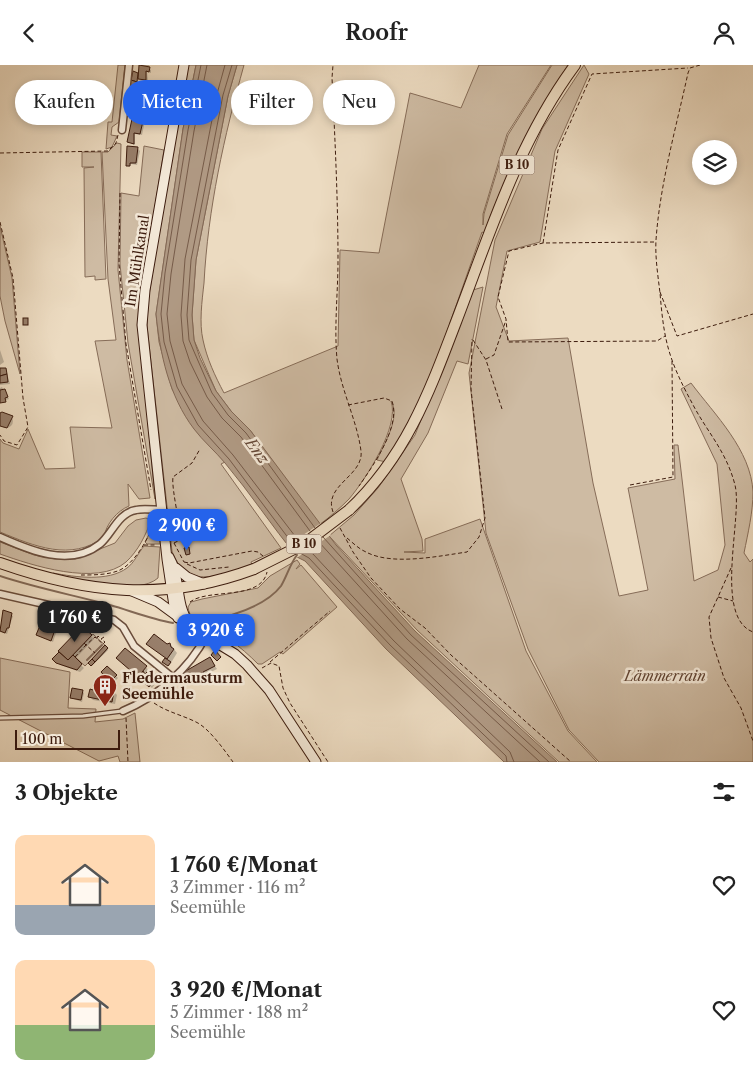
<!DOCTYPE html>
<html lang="de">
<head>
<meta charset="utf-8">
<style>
	body { margin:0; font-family:"Libre Caslon Text",serif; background:#f2f2f2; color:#222; height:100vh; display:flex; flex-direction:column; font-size:19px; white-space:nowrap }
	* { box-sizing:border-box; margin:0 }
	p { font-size:16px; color:#767676 }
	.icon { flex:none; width:28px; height:28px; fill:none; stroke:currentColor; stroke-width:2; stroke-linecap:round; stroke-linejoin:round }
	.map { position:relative; height:697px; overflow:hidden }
	.side { display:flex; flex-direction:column; background:#fff; flex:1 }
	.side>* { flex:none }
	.hud { position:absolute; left:15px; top:15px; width:500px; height:45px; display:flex; gap:10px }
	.tools { position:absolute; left:692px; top:75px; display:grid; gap:10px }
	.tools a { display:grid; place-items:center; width:45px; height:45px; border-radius:50%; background:#fff; box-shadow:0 2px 8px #0003; font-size:25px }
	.scale { position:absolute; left:15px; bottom:12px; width:105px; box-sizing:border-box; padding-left:5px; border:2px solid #3d1c0e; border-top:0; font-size:14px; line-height:18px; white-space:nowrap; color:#3d1c0e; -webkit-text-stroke:4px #f3e8d7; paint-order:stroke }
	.price { position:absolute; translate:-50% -42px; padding:0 11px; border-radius:10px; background:#2563eb; color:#fff; font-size:16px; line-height:32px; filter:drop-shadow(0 1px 2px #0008) }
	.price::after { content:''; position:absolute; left:50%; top:30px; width:15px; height:11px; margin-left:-8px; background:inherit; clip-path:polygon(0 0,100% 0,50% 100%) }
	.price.active { background:#222; color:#fff }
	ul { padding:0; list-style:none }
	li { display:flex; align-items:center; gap:15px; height:125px; padding:0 15px }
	li span { display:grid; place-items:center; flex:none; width:140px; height:100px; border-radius:10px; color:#555 }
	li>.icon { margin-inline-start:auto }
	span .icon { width:60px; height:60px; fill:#fffc; stroke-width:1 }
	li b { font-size:21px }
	h2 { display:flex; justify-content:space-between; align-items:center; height:60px; padding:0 15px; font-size:21px }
	.chip { padding:0 18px; border-radius:22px; background:#fff; box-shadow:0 2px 8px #0003; font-size:18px; line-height:45px }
	.chip.active { background:#2563eb; color:#fff }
	header { display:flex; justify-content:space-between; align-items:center; height:65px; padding:0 15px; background:#fff; font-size:22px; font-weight:600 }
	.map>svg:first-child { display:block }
	.green { fill:#cebba3; stroke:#866c58 }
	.water { fill:#b09a84; stroke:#826855 }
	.pier { fill:#ecdbc1 }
	.shadow { fill:#0003 }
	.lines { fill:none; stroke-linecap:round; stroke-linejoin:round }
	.shore { stroke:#765b49; stroke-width:1 }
	.stream { stroke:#826855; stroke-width:2 }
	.building { fill:#987f6b; stroke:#3d1c0e }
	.lane-casing { stroke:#694c3b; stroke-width:5.5 }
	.street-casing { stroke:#694c3b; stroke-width:9 }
	.secondary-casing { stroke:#3d1c0e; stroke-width:11 }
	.primary-casing { stroke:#3d1c0e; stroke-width:12 }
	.path { stroke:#3d1c0e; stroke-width:1; stroke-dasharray:4 2.5; stroke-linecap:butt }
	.lane { stroke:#f3e8d7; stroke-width:3 }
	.street { stroke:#f3e8d7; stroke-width:6 }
	.secondary { stroke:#f3e8d7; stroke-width:9 }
	.primary { stroke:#ecdbc1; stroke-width:10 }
	.primary-bridge-casing { stroke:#3d1c0e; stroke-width:12; stroke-linecap:butt }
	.primary-bridge { stroke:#ecdbc1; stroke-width:10 }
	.labels { text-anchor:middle; stroke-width:5; stroke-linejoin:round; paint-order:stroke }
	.shield { fill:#f3e8d7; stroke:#74594a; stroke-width:1 }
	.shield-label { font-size:12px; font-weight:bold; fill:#3d1c0e }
	.street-label { font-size:14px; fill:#3d1c0e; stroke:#f3e8d7 }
	.park-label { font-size:14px; font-style:italic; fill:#614433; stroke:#f3e8d7 }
	.poi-label { font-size:14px; font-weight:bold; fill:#3d1c0e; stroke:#f3e8d7; text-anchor:start }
	.water-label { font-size:15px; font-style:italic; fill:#654837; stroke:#f3e8d7 }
</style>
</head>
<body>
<header><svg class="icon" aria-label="back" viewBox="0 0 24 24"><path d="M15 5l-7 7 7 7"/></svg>Roofr<svg class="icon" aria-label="person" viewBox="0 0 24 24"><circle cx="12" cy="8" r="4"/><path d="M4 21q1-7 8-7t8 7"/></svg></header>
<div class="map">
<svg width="753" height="697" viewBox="0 0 753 697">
	<rect width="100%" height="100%" fill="#ecdbc1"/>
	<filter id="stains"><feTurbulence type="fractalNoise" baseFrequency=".004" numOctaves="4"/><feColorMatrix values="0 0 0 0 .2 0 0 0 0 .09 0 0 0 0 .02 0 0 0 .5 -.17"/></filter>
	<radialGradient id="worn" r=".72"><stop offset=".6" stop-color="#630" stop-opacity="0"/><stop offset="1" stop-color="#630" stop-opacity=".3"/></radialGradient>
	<g class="green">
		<path d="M118,0H125L119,57L112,62L111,70L117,71L112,82L106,84L108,57H112Z"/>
		<path d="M188,0H196L183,64L156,249L159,277L172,324L194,363L225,397L221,399L281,483L251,497L252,500C222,509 186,527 172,486L147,261L148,237L181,28Z"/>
		<path d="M237,0H244C224,72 208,143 204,218C202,236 199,258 203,275C207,294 215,311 224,328L338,281L340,185L379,188L410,28L461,43L479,0H551L507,69L483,149V160L484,149L508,70L552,0H568C533,54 506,108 484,168L482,167L438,292L417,344L386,397L377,395C384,379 401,352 391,336C400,361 366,414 349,434C340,443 330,452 319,460L250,365L231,346L216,326L194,275L192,250L196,195L228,31Z"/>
		<path d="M584,0L589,9L555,86L540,177L507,186L496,242L509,276L568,273L593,418L619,531L648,525L628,423L675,414L674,380H678L694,516L718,505L725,480L717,399L681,324L691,318C715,350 751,385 753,427C753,447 748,468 744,488L750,497L753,494V697H599L569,665L528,584L486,468L469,308L495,175L542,64Z"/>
		<path d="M117,78L121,79L118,205L127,295L150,433L139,434L128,419L129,441C117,446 106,459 104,472C71,497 34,481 0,467V374L3,378L19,384L28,364L45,404L75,403L70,362L112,363L95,276L116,275L108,214L102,87H108Z"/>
		<path d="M144,81L164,85L140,234L139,261L155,434L128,278L120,199L121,128L139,131Z"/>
		<path d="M82,87H101L106,214L95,215V211L85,212L84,103L94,102H82Z"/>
		<path d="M0,161L12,213L20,309L5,256L0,231Z"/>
		<path d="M483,222L468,299L457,296L428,368L401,414L422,474L423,486L404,487L425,488V474L480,454L526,586L568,666L597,697H559L417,565L329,471L354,450L378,423L415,370L473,225Z"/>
		<path d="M146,453L151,455C146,470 138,486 126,497C97,522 31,500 0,489V477L34,490L55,494H75L115,478L128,461L136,455Z"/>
		<path d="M156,456L159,460L160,479H147L145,477Z"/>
		<path d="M144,481L160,482L158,513C138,531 78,515 52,511L53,508C75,512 108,517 127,503C134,498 139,487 144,481Z"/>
		<path d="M297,495L300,499L296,504L301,500L337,542L283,589L280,587L262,599H258C249,590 240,582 230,575C217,566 190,561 188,542L191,537L202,534L258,523L270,511Z"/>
		<path d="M93,569L108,583L95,597L92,594L85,601L73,590Z"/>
		<path d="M0,593L70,607L68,643L96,644L95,657L123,654L135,648L140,697H120L118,691L99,696L0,645Z"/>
	</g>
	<path class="water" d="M196,0H237L228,31L196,195L192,250L194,275L200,293L216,326L231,346L250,365L336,480L415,566L557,697H504L502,695L386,584L305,496L297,492C272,461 250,428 225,398C215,386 203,376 194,364C169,331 160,289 156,249L183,64Z"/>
	<path class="pier" d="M321,458L331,470L295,494L285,482Z"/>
	<g class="shadow">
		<path d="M141,0H149L148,3L151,5V8L147,7L148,16L137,11L136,20L148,24L144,35L134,31L136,24L134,8L139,9Z"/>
		<path d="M131,49L146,51L142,70L135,69V80L129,77L134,51Z"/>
		<path d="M138,84L140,86L137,100L131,99L129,102L127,100Z"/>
		<path d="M0,285L4,297L0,300Z"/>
		<path d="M0,304L6,305L10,319L0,320Z"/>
		<path d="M2,322L9,334L0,337V323Z"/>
		<circle cx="6" cy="356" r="7"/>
		<path d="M4,546L13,551L7,569L0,567Z"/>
		<path d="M56,560L58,562L53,577L38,570Z"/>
		<path d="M82,563L94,574L75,594L84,603L80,607L60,600L54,594Z"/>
		<path d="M170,579L177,588L169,601L163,597L166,593L151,582Z"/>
		<path d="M105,582L108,585L92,601L89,598Z"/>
		<path d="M125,584L159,614L152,623L118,593Z"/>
		<path d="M210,593L217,604L205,610L207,615L193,619L190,616Z"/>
		<path d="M107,602L118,613L113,618L102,607Z"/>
		<path d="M95,623L114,627L117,630L115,639L93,635L90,632Z"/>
		<path d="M82,626L84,628L82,637L71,633Z"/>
	</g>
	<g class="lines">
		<g class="shore">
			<path d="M201,0L188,65L165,208L161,249L164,277L177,322L198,360L229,394L292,478"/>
			<path d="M207,0L194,66L171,209L167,249L170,276L182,319L203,356L233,390L298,475"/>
			<path d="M225,0L217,29L185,194L181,250L183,276L190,297L207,332L222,353L241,372L310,466"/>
			<path d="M232,0L223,30L191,195L187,250L189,275L212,328L228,350L246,368L315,463"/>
			<path d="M323,472L411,570L549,697"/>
			<path d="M318,476L407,574L540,697"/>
			<path d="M307,485L313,489L394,576L510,687L514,697"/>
			<path d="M300,488L309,493L390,580L506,691L507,697"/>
		</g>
		<g class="stream">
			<path d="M0,511C36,523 73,530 110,540C131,546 151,554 173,558"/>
			<path d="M203,557C228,552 265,542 281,521C287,511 290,499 297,490"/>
			<path d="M87,595L102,580"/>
		</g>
	</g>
	<g class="building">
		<path d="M139,0L150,2L149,7L146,6V15L138,14Z"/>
		<path d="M133,6L138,8L137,17L131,15Z"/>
		<path d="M131,15L137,17L135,24L129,22Z"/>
		<path d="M136,19L147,21L143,33L133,31Z"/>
		<path d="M139,38L146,39L144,48L138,47Z"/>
		<path d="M130,43L145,48L144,56L132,54L133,50L129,49Z"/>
		<path d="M132,54L143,56L140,69L134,68V79L127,77Z"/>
		<path d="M127,81L138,82L136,98H130V101H126Z"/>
		<rect x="23" y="253" width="5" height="7"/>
		<path d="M0,303H6L7,309L0,311Z"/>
		<path d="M7,309L8,317L0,318V311Z"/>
		<path d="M5,324L8,332L5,333L6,337L0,338V325Z"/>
		<path d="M2,347L13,351L7,363L0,361V348Z"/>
		<path d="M189,482L190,489L186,490L184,483Z"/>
		<path d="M3,545L12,548L9,563H7L5,568L0,566Z"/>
		<path d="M50,556L57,559L51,576L36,570L41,558L48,561Z"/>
		<path d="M82,561L92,570L68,595L58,586Z"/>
		<path d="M154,569L167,579L170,578L171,582L174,584L167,594L146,579Z"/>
		<path d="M105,580L108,583L95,597L92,594Z"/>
		<path d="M125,583L147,601L138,612L116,593Z"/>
		<path d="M215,585L221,592L217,596L211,590Z"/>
		<path d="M59,587L68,595L73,590L82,599L77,605L56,598L52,594Z"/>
		<path d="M210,592L215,601L203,607L205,612L189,617L184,607Z"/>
		<path d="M165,593L171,597L168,601L162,597Z"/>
		<path d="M92,594L95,597L91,601L88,598Z"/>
		<path d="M107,601L117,610L110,617L101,607Z"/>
		<path d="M150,604L158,611L149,622L140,614Z"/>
		<path d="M143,606L145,609L140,614L138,612Z"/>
		<path d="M94,622L114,626L112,637L88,632L90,624L93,625Z"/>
		<path d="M72,623L83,625L81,635L70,633Z"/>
	</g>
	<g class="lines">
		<g class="lane-casing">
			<path id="lane" d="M0,653L83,651L122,646"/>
		</g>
		<g class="street-casing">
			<g id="street">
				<path d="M122,65L129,0"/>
				<path d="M0,472C29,485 70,503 100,479C112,469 118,448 136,445C144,443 154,445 163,445"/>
				<path d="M0,529L114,555L123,562L134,581L172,612"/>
				<path d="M123,646C157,632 189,604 206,571"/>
			</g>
		</g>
		<g class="secondary-casing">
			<g id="secondary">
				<path d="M169,492C181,512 175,540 189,558"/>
				<path d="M176,503L187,512L204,519"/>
				<path d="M132,526L158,537L199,567L235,589L247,600L269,625L316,697"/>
				<path d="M178,553L174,541L167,494L142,260L145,225L184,0"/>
			</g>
		</g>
		<g class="primary-casing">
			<g id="primary">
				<path d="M349,445C406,391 429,328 456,257C490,168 518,77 575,0"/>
				<path d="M0,498C88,529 165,537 254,504"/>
			</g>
		</g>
		<g class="path">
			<path d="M700,0L690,3L688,8C676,63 660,119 656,175C655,192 658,211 660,228C662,251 664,273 672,295C677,309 684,323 691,336C706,366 726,385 735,420C743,452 713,552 753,567"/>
			<path d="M0,88L108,86L116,78L118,70"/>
			<path d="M120,128L119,199L126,279L151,425"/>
			<path d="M0,157L13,213L23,333L28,362L17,380L4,376L0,370"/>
			<path d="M654,177L543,178L509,186L498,232L506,254L508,277L657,276L665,271"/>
			<path d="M543,178L558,85L592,9L688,3"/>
			<path d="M660,227L677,271L753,249"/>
			<path d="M473,275L486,295L502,344"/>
			<path d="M486,294L494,290L506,255"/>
			<path d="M348,340L384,333L392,336C401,361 373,401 359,421"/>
			<path d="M630,420L673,412L672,296"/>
			<path d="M333,447C323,420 364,411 361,386C357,355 341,326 337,294C334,261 338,228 338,195C338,135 335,74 332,13L333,0"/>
			<path d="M340,463L353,487L371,513L400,544L425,563L451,590L571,697"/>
			<path d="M347,473C353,478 359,484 366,487C392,501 439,491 467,487L479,472L485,453L471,324L472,274"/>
			<path d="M174,478L180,475C183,470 171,425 173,412L192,398L200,384"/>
			<path d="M174,478L184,497"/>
			<path d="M144,480H157"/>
			<path d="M184,497L189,498L252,486L258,487L263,491"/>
			<path d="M187,499L200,505L229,502"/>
			<path d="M731,503L709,552L711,573L724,613L741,643L753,676"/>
			<path d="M81,510C93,510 109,510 120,505C136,497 149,472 155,456"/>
			<path d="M718,532L733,536"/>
			<path d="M190,537C208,523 261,536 267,507"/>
			<path d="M97,573L98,571L101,574L104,572"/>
			<path d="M84,578L86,580L95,572L103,579L105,577L101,574"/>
			<path d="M75,592L86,580L95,588"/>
			<path d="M270,597L330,546"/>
			<path d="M262,603L271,598L279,601L283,623L290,638L328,697"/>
			<path d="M154,638C167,647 182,650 196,657C209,663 225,686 233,697"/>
			<path d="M126,653L128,697"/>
		</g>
		<use href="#lane" class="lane"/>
		<use href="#street" class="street"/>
		<use href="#secondary" class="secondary"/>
		<use href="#primary" class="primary"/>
		<g class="primary-bridge-casing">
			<path id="primary-bridge" d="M254,504L304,479L349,445"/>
		</g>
		<use href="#primary-bridge" class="primary-bridge"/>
	</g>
	<defs>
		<g id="building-pin" transform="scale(1.25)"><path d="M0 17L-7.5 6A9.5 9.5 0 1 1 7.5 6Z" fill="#8f2418" stroke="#f3e8d7"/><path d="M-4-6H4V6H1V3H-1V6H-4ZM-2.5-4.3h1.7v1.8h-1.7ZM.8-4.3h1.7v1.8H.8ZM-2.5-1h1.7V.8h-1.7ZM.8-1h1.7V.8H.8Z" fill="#fff"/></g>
	</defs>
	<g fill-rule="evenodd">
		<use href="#building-pin" x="105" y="621"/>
	</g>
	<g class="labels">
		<g class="shield">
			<rect x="499.5" y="90.5" width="35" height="19" rx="4"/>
			<rect x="286.5" y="469.5" width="35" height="19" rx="4"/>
		</g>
		<g class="shield-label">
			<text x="517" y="104">B 10</text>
			<text x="304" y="483">B 10</text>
		</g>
		<g class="street-label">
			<text transform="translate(137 196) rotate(-81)" y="5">Im Mühlkanal</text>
		</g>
		<g class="park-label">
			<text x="665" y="616">Lämmerrain</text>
		</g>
		<g class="poi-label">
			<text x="122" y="618">Fledermausturm<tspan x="122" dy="16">Seemühle</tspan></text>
		</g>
		<g class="water-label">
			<text transform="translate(257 386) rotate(53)" y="5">Enz</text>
		</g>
	</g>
	<rect width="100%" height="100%" filter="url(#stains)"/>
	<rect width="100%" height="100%" fill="url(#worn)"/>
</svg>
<div class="tools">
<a><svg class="icon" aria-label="layers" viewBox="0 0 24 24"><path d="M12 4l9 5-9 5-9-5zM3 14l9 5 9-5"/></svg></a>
</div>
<div class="scale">100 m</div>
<b class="price" style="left:187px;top:486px">2 900 €</b>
<b class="price active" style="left:75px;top:578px">1 760 €</b>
<b class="price" style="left:216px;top:591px">3 920 €</b>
<div class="hud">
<a class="chip">Kaufen</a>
<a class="chip active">Mieten</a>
<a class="chip">Filter</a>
<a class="chip">Neu</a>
</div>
</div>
<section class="side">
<h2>3 Objekte<svg class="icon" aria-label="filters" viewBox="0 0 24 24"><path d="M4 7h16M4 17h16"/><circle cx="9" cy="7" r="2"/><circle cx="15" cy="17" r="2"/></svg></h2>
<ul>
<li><span style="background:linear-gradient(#ffd9b3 70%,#9aa5b1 0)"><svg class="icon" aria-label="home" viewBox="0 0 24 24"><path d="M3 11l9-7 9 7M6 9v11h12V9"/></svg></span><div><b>1 760 €/Monat</b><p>3 Zimmer · 116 m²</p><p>Seemühle</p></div><svg class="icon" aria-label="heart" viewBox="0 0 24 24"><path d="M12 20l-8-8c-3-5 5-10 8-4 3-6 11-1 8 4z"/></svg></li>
<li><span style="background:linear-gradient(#ffd9b3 65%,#8fb573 0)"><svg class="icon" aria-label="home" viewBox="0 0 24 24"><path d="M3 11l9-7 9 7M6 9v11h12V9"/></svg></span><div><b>3 920 €/Monat</b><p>5 Zimmer · 188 m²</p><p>Seemühle</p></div><svg class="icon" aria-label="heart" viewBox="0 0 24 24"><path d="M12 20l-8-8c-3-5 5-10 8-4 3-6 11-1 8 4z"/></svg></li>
</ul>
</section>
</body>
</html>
